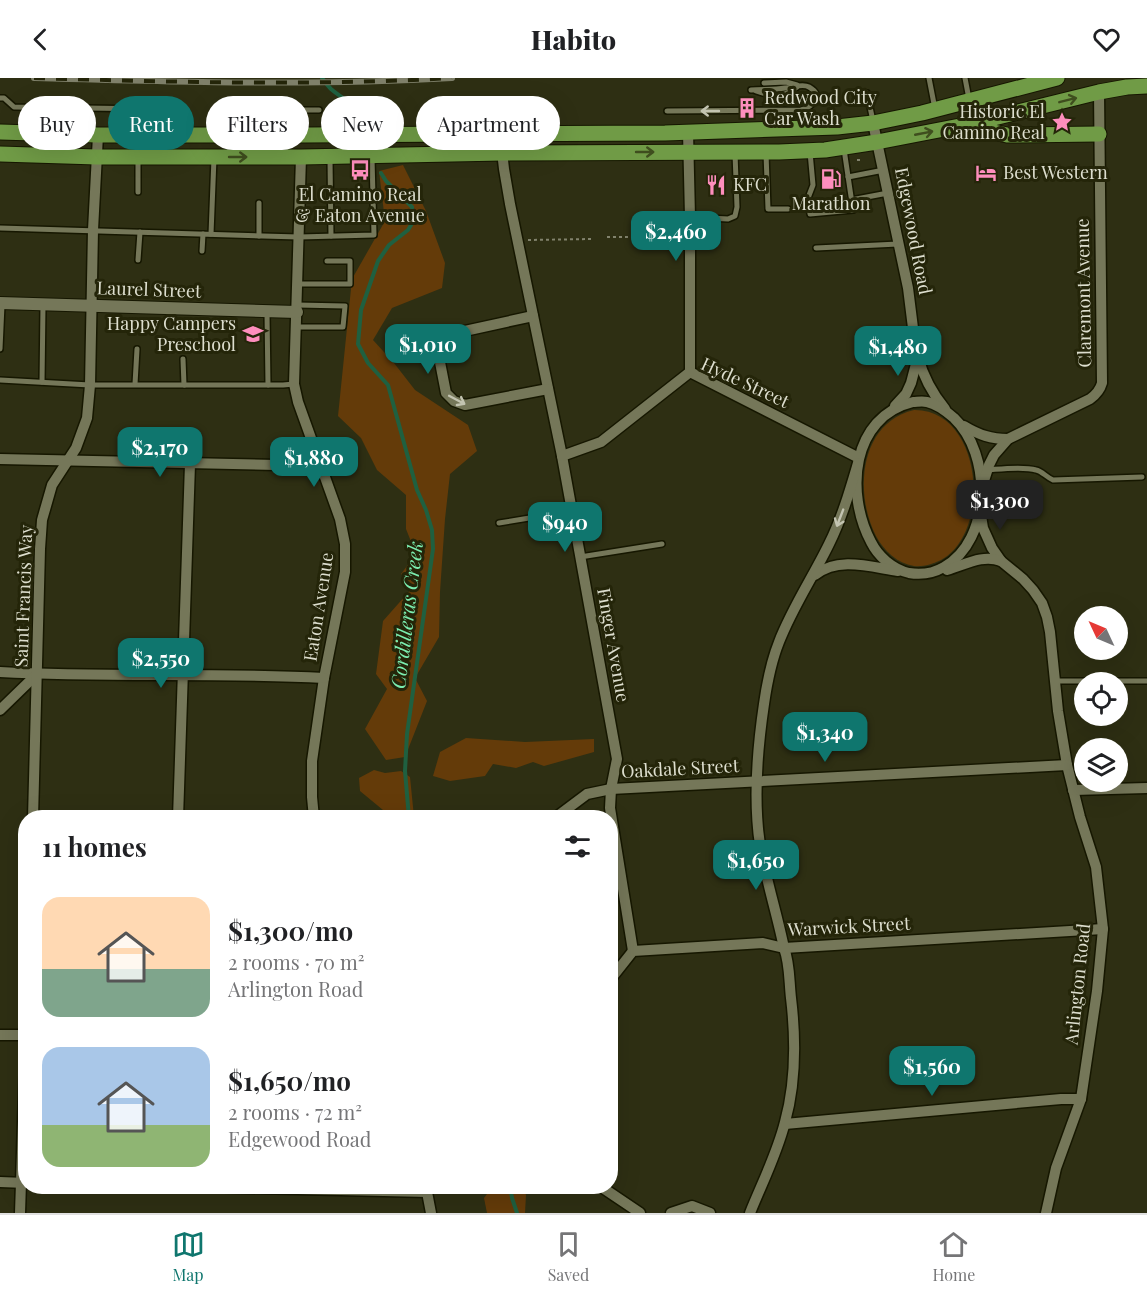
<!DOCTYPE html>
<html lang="en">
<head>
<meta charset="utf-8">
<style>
	body { margin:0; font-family:"Playfair Display",serif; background:#f2f2f2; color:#202124; height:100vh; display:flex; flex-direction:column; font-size:22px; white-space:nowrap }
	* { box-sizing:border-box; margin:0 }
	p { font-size:20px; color:#757577 }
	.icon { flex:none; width:33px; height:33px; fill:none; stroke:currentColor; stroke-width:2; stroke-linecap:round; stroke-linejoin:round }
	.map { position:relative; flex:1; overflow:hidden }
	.panel { position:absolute; left:18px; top:732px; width:600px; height:384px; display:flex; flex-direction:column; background:#fff; border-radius:24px; box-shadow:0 6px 24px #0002 }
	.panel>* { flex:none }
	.guide { position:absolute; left:18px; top:18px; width:600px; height:54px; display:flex; gap:12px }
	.needle { width:39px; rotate:314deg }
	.controls { position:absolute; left:1074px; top:528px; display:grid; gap:12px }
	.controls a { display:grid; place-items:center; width:54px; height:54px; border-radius:50%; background:#fff; box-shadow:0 6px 24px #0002; font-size:30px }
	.price { position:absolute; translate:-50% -51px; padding:0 14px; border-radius:12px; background:#0f766e; color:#fff; font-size:20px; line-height:39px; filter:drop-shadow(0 2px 3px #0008) }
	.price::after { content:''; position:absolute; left:50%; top:36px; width:18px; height:14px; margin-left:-9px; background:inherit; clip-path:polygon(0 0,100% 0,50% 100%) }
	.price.current { background:#222; color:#fff }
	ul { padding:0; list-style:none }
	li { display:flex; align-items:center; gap:18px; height:150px; padding:0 24px }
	li span { display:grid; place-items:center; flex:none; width:168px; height:120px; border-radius:18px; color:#555 }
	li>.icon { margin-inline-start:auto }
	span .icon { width:72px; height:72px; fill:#fffc; stroke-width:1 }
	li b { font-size:26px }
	h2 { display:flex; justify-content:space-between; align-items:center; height:72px; padding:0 24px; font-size:26px }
	.tag { padding:0 21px; border-radius:27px; background:#fff; box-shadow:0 6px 24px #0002; font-size:21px; line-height:54px }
	.tag.current { background:#0f766e; color:#fff }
	header { display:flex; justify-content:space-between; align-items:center; height:78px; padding:0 24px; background:#fff; font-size:27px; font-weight:800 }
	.menu { display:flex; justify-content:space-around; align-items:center; height:84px; border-top:2px solid #e0e0e0; background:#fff; font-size:16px; color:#757577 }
	.menu a { display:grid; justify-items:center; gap:3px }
	.menu .current { color:#0f766e }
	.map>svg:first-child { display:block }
	.green { fill:#643b09 }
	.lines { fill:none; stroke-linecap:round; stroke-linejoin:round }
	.stream { stroke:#1f6040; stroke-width:4 }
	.service-casing { stroke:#161700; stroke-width:8 }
	.minor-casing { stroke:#161700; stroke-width:13 }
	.tertiary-casing { stroke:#161700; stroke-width:14 }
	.primary-casing { stroke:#161700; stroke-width:17 }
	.path { stroke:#82836d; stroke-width:2; stroke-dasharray:3 3; stroke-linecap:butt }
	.service { stroke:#757759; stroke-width:5 }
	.minor { stroke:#757759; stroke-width:10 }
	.tertiary { stroke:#757759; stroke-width:12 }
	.primary { stroke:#709b46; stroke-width:15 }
	.rail-casing { stroke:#7f806a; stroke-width:6 }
	.rail { stroke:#242509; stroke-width:4; stroke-dasharray:11; stroke-linecap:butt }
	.oneway { stroke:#3f4e1e }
	.oneway2 { stroke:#c3c4b1 }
	.labels { text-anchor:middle; stroke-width:6; stroke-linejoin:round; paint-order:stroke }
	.poi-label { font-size:18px; fill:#dddece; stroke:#242509; text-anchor:start }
	.street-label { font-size:18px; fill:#dddece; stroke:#242509 }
	.water-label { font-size:20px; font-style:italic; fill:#7bedaf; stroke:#242509 }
</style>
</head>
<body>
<header><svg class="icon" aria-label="back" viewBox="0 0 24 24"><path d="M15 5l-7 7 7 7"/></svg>Habito<svg class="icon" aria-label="heart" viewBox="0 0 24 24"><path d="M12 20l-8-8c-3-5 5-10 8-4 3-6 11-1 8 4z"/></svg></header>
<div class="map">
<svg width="1147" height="1135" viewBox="0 0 1147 1135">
	<rect width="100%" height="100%" fill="#2e2f13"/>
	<g class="green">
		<path d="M403,87L426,133L445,185L442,210L392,230L373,262L394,285L415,312L468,347L477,373L450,396L445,441L440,514L439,559L415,600L427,623L405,679L386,682L365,651L387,611L376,596L383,543L414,508L401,496L416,476L406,451V417L377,392L361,360L338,338L352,201L385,143L379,93Z"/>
		<path d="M914,332C982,331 993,453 941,482C932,486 924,489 914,488C897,485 884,473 876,458C854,415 859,345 914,332Z"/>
		<path d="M466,660L525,664L594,661V674L544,688L533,684L516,690L493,686L485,698L450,703L433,698L440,674Z"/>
		<path d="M374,692L385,695L401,693L410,699L414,739H386L383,732L360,713L359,700Z"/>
		<path d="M493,1108L522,1109L526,1117L525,1135H487L484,1120Z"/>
	</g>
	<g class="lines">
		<g class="stream">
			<path d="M322,0C325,4 328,8 331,11C346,24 359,26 364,46"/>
			<path d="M381,95L386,103L412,129L414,142L408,152L389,167L378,183L361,232L358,266L368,285L388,307L417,412L426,432L432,452L433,471L407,656L405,693L409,740"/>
			<path d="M510,1108L512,1120L517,1135"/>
		</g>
		<g class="service-casing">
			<g id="service">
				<path d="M929,0L935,31"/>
				<path d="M965,0L969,21"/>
				<path d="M764,5L786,4L797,7"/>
				<path d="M756,13C774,19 781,21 797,9"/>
				<path d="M867,15L873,43"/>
				<path d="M0,20H4L14,29L154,31V56"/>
				<path d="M667,33L801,32C812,29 825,18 809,9C802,5 793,10 785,10C774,12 762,11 751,12"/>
				<path d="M239,56V32H319"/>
				<path d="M810,74L813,107L808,120L810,136L853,132L844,71"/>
				<path d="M766,75L768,131H788"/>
				<path d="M330,81L331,158"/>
				<path d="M848,99L884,92"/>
				<path d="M138,114V81"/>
				<path d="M851,122L888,115"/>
				<path d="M259,125V158"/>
				<path d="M690,139L728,141L735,138L737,129L735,75"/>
				<path d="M0,150L299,159L374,157L372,80"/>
				<path d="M211,156L214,80"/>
				<path d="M816,170L898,166"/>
				<path d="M202,173L203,156"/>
				<path d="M138,182L140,154"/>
				<path d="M297,206H350V183H327"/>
				<path d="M267,235L268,307"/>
				<path d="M296,249H343L345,228L297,227"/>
				<path d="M0,271L2,227"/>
				<path d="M183,281L184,307"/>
				<path d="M0,302L90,307H283L294,306"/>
				<path d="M42,304L43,228"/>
				<path d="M135,306L137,271"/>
				<path d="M987,392C1001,391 1023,388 1036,392C1042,393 1046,399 1053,402L1142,399"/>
				<path d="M499,445L572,433"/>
				<path d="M580,479L662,466"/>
				<path d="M1055,603H1147"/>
			</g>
		</g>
		<g class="minor-casing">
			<g id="minor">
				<path d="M873,45L908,210L917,282L911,305L906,316L895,328"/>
				<path d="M688,54L690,139V294"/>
				<path d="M500,56L504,91L510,126L562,378L617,681L611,711L610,730L633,873"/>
				<path d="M301,79L294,306L298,324L340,441L345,466V494L324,600L312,683V719L314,740"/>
				<path d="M533,238L451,256L440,265L438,274L446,315L454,323L465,327L548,311"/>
				<path d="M918,279C923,298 932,315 945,331"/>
				<path d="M913,324C917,324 922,323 927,324C937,326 946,333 954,340C992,376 992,462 944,489C932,496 921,497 909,495C892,491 878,478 871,464C845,415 851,339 913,324Z"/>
				<path d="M964,348C979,357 991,361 1008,361"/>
				<path d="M562,378L601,364L690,294L859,380"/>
				<path d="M0,381L321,388"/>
				<path d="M983,406L989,387L994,377L1008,361L1090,321C1097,316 1100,312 1102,305L1099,14"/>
				<path d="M980,431L983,450L992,470L1001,483L1023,501L1033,512L1042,525L1047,539L1050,554L1058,633L1067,687L1080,739L1096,789L1103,851L1097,913L1081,1021L1056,1090L1046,1135"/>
				<path d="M947,492C965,487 982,476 1001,483"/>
				<path d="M815,497C838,478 871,489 898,493"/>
				<path d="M0,594C108,600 216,594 324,600"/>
				<path d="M0,632L37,596"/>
				<path d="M1073,712L1147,710"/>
				<path d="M33,740L40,471L42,442L52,407L76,370L87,340L90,307L93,152L98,57"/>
				<path d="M178,740L190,386"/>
				<path d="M555,740L587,716L611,711L1067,687"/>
				<path d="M610,902L633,873L763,865L784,870L1103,851"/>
				<path d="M0,957H25"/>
				<path d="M785,1046L1061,1021H1081"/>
				<path d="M0,1104L26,1105"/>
				<path d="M160,1108L427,1114"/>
				<path d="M600,1108L640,1135"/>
				<path d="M426,1109L431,1135"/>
				<path d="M20,1135L26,952"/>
				<path d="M671,1135L692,1128L710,1135"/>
				<path d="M750,1135C762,1105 777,1076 785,1044C796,1004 796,962 791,920C789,903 790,886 784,870C777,836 766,802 760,767C753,721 757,673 764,626C767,605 771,584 779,564C792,530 813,499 829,466C842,440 850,412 858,385"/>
			</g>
		</g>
		<g class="tertiary-casing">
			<path id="tertiary" d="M0,225L297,234"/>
		</g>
		<g class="primary-casing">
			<g id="primary">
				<path d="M967,48L1007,57L1099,56"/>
				<path d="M0,54L98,57H305L665,55L837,49L873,45L922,35L1057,0"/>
				<path d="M0,76L97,79H301L503,75L779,74L825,72L877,64L965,47L1099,14L1127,9L1147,8"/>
			</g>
		</g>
		<g class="path">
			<path d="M857,82H860"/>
			<path d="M607,159H674"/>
			<path d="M528,162L592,161"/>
		</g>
		<use href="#service" class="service"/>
		<use href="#minor" class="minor"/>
		<use href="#tertiary" class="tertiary"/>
		<use href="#primary" class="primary"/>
		<g class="rail-casing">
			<path id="rail" d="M34,0C174,4 313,8 452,0"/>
		</g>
		<use href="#rail" class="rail"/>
	</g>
	<defs><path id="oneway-shaft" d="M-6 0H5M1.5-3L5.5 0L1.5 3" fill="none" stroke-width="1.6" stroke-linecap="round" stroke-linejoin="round" transform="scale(1.5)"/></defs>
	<g class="oneway">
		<use href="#oneway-shaft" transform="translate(1068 22) rotate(-14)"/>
		<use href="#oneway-shaft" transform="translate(924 55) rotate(-11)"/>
		<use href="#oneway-shaft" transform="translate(645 74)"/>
		<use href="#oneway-shaft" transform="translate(238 79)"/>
	</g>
	<g class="oneway2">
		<use href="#oneway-shaft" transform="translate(710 33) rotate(180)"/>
		<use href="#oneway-shaft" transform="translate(457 322) rotate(28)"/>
		<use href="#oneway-shaft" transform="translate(840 440) rotate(111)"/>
	</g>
	<defs>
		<g id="building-bare" transform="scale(1.62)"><path d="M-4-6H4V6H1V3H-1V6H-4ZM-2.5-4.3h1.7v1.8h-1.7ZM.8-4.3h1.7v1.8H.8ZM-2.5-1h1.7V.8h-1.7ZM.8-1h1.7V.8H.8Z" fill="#fe8ebd" stroke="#242509" stroke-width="2.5" paint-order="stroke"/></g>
		<g id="sight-bare" transform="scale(1.62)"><path d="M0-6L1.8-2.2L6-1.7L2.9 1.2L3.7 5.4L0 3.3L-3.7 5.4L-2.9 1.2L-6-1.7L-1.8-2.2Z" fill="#fe8ebd" stroke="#242509" stroke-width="2.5" paint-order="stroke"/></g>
		<g id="bus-bare" transform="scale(1.62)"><path d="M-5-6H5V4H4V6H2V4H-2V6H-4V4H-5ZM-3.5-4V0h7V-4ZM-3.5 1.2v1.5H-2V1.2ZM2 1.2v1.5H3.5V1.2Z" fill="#fe8ebd" stroke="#242509" stroke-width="2.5" paint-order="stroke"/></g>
		<g id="hotel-bare" transform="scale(1.62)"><path d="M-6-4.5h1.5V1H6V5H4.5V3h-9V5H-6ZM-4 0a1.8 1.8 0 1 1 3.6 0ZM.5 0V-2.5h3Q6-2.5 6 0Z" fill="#fe8ebd" stroke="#242509" stroke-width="2.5" paint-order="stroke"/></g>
		<g id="fuel-bare" transform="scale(1.62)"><path d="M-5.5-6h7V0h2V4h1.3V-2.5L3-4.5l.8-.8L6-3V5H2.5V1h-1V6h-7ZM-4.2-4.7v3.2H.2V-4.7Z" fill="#fe8ebd" stroke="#242509" stroke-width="2.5" paint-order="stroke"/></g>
		<g id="restaurant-bare" transform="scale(1.62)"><path d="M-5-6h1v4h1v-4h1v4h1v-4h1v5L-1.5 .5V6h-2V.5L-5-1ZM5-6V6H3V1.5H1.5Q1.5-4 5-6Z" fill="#fe8ebd" stroke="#242509" stroke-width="2.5" paint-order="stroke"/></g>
		<g id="school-bare" transform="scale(1.62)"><path d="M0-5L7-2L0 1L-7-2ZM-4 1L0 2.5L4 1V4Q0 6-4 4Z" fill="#fe8ebd" stroke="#242509" stroke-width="2.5" paint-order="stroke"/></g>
	</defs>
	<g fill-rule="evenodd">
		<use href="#building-bare" x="747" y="30"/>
		<use href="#sight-bare" x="1062" y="44"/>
		<use href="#bus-bare" x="360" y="92"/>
		<use href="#hotel-bare" x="986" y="95"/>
		<use href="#fuel-bare" x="831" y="101"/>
		<use href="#restaurant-bare" x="716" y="107"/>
		<use href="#school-bare" x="253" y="256"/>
	</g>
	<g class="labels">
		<g class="poi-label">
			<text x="764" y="26">Redwood City<tspan x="764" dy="21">Car Wash</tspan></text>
			<text x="1045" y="40" text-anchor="end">Historic El<tspan x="1045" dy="21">Camino Real</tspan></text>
			<text x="1003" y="101">Best Western</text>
			<text x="733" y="113">KFC</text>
			<text x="360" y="123" text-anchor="middle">El Camino Real<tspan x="360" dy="21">&amp; Eaton Avenue</tspan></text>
			<text x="831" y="132" text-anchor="middle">Marathon</text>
			<text x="236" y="252" text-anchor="end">Happy Campers<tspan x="236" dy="21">Preschool</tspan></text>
		</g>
		<g class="street-label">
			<text transform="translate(913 153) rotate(79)" y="6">Edgewood Road</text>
			<text transform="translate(149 212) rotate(2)" y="6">Laurel Street</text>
			<text transform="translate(1084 215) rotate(-91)" y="6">Claremont Avenue</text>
			<text transform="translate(745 305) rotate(25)" y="6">Hyde Street</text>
			<text transform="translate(24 518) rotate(-88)" y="6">Saint Francis Way</text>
			<text transform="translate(319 529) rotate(-81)" y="6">Eaton Avenue</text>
			<text transform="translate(613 567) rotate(80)" y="6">Finger Avenue</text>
			<text transform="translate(680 691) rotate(-3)" y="6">Oakdale Street</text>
			<text transform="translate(849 849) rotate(-3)" y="6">Warwick Street</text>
			<text transform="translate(1078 906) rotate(-84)" y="6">Arlington Road</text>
		</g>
		<g class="water-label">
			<text transform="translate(407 537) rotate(-83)" y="7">Cordilleras Creek</text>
		</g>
	</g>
</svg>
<div class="controls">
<a><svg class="needle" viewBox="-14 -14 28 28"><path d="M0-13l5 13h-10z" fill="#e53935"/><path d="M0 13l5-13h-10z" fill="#757577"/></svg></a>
<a><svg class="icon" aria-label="locate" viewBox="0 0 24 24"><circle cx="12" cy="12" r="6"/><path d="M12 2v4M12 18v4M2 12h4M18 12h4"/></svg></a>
<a><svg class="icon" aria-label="layers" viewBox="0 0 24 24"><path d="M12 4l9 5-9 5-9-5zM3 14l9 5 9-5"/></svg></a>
</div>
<b class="price" style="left:676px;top:184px">$2,460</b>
<b class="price" style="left:428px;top:297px">$1,010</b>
<b class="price" style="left:898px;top:299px">$1,480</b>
<b class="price" style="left:160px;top:400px">$2,170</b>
<b class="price" style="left:314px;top:410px">$1,880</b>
<b class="price current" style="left:1000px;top:453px">$1,300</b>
<b class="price" style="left:565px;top:475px">$940</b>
<b class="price" style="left:161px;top:611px">$2,550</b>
<b class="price" style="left:825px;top:685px">$1,340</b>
<b class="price" style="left:756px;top:813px">$1,650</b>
<b class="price" style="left:932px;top:1019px">$1,560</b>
<div class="guide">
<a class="tag">Buy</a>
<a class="tag current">Rent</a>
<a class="tag">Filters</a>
<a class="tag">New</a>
<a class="tag">Apartment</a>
</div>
<section class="panel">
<h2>11 homes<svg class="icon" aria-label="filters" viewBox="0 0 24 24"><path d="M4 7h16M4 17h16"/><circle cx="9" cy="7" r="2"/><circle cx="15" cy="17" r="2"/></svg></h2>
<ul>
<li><span style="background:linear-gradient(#ffd9b3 60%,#7fa58c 0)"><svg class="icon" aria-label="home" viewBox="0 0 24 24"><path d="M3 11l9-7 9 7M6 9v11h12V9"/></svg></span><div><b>$1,300/mo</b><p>2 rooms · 70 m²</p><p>Arlington Road</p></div></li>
<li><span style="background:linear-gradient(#a9c7e8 65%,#8fb573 0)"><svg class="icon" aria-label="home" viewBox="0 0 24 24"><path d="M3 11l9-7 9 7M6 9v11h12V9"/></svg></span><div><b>$1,650/mo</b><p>2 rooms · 72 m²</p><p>Edgewood Road</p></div></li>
</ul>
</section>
</div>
<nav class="menu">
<a class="current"><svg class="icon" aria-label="map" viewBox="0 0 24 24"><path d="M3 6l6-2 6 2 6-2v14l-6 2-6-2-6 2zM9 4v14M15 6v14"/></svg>Map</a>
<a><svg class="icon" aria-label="saved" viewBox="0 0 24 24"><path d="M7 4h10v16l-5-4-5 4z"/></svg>Saved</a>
<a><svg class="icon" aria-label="home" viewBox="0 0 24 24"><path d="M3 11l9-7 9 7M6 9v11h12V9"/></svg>Home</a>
</nav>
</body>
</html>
